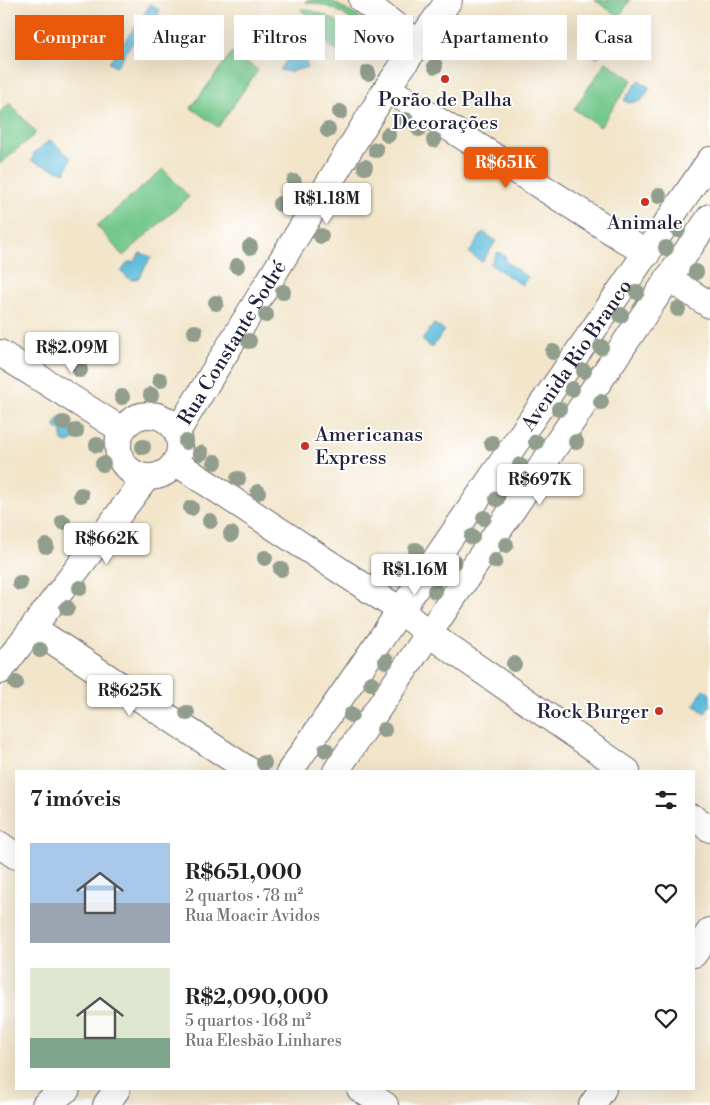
<!DOCTYPE html>
<html lang="pt">
<head>
<meta charset="utf-8">
<style>
	body { margin:0; font-family:"Libre Bodoni",serif; background:#f2f2f2; color:#222; height:100vh; display:flex; flex-direction:column; font-size:19px; white-space:nowrap }
	* { box-sizing:border-box; margin:0 }
	p { font-size:16px; color:#767676 }
	.icon { flex:none; width:28px; height:28px; fill:none; stroke:currentColor; stroke-width:2; stroke-linecap:round; stroke-linejoin:round }
	.map { position:relative; flex:1; overflow:hidden }
	.details { position:absolute; left:15px; top:770px; width:680px; height:320px; display:flex; flex-direction:column; background:#fff; border-radius:0px; box-shadow:0 5px 20px #0002 }
	.details>* { flex:none }
	.guide { position:absolute; left:15px; top:15px; width:680px; height:45px; display:flex; gap:10px }
	.price { position:absolute; translate:-50% -42px; padding:0 11px; border-radius:5px; background:#fff; color:#222; font-size:16px; line-height:32px; filter:drop-shadow(0 1px 2px #0008) }
	.price::after { content:''; position:absolute; left:50%; top:30px; width:15px; height:11px; margin-left:-8px; background:inherit; clip-path:polygon(0 0,100% 0,50% 100%) }
	.price.selected { background:#ea580c; color:#fff }
	ul { padding:0; list-style:none }
	li { display:flex; align-items:center; gap:15px; height:125px; padding:0 15px }
	li span { display:grid; place-items:center; flex:none; width:140px; height:100px; border-radius:0px; color:#555 }
	li>.icon { margin-inline-start:auto }
	span .icon { width:60px; height:60px; fill:#fffc; stroke-width:1 }
	li b { font-size:21px }
	h2 { display:flex; justify-content:space-between; align-items:center; height:60px; padding:0 15px; font-size:21px }
	.tag { padding:0 18px; border-radius:0px; background:#fff; box-shadow:0 5px 20px #0002; font-size:18px; line-height:45px }
	.tag.selected { background:#ea580c; color:#fff }
	.map>svg:first-child { display:block }
	.green { fill:#74c88c; stroke:#4b7564 }
	.water { fill:#5cbcdb; stroke:#3f6f8b }
	.lines { fill:none; stroke-linecap:round; stroke-linejoin:round }
	.minor-casing { stroke:#6b666d; stroke-width:28 }
	.minor { stroke:#fff; stroke-width:26 }
	.tree { fill:#929e8d }
	.poi-dot { fill:#c8321e; stroke:#fff; stroke-width:2 }
	.labels { text-anchor:middle; stroke-width:4; stroke-linejoin:round; paint-order:stroke }
	.poi-label { font-size:20px; fill:#22223b; stroke:#fff }
	.street-label { font-size:20px; fill:#22223b; stroke:#fff }
</style>
</head>
<body>
<div class="map">
<svg width="710" height="1105" viewBox="0 0 710 1105">
	<rect width="100%" height="100%" fill="#fff"/>
	<filter id="ink" filterUnits="userSpaceOnUse"><feTurbulence type="fractalNoise" baseFrequency=".02" numOctaves="2"/><feDisplacementMap in="SourceGraphic" scale="10" xChannelSelector="R" yChannelSelector="G"/><feConvolveMatrix kernelMatrix="1 2 1 2 8 2 1 2 1" color-interpolation-filters="sRGB"/></filter>
	<filter id="wash" filterUnits="userSpaceOnUse"><feTurbulence type="fractalNoise" baseFrequency=".0096" numOctaves="4" result="noise"/><feDisplacementMap in="SourceGraphic" scale="20" xChannelSelector="R" yChannelSelector="G"/><feGaussianBlur stdDeviation="1.12" result="paint"/><feColorMatrix in="noise" values="0 0 0 0 0 0 0 0 0 0 0 0 0 0 0 0 0 1.4 0 .05"/><feComposite in="paint" operator="in"/></filter>
	<g filter="url(#wash)">
		<rect width="100%" height="100%" fill="#f2e5ca"/>
		<g class="green">
			<path d="M309,0H330L373,26L365,34C357,29 354,22 347,17C335,7 320,4 305,2Z"/>
			<path d="M595,0H630L619,17Z"/>
			<path d="M301,9C317,11 333,17 345,28C353,34 358,42 366,47L339,52L330,47Z"/>
			<path d="M232,52L258,70L218,127L191,108Z"/>
			<path d="M606,62L632,80L600,127L574,109Z"/>
			<path d="M10,103L36,133L0,164V112Z"/>
			<path d="M163,169L189,197L123,256L97,226Z"/>
		</g>
		<g class="water">
			<path d="M151,4L159,10C157,29 150,30 137,39C131,42 121,61 116,67L109,63Z"/>
			<path d="M605,30L612,34L597,58L586,50Z"/>
			<path d="M294,48L304,56L308,67L289,72L280,70Z"/>
			<path d="M639,80L650,88L641,101L628,103L624,100Z"/>
			<path d="M50,140L71,158L65,173L32,161L34,153Z"/>
			<path d="M483,232L496,241L482,262L469,253Z"/>
			<path d="M498,252L505,256L506,262L528,277L522,285L490,264Z"/>
			<path d="M140,253L151,257L139,278L131,280L121,272L128,262H134Z"/>
			<path d="M434,324L444,330L432,348L422,340Z"/>
			<path d="M58,418H63L74,426L76,439L68,443L62,441V432L55,427Z"/>
			<path d="M704,689L710,694V706L705,713L694,705Z"/>
		</g>
	</g>
	<g filter="url(#ink)">
		<g class="lines">
			<g class="minor-casing">
				<g id="minor">
					<path d="M362,0L418,43"/>
					<path d="M387,88L647,254"/>
					<path d="M668,278L710,305"/>
					<path d="M0,353L122,430"/>
					<circle cx="149" cy="446" r="31"/>
					<path id="s1" d="M177,432L387,88L449,0"/>
					<path d="M175,462L400,610L429,634L627,771"/>
					<path d="M33,628L250,771"/>
					<path d="M0,671L147,477"/>
					<path id="s2" d="M290,771L710,160"/>
					<path d="M336,771L710,217"/>
					<path d="M694,818L710,829"/>
					<path d="M0,845L16,856"/>
					<path d="M694,954L710,931"/>
					<path d="M360,1089L385,1105"/>
					<path d="M45,1105L67,1089"/>
					<path d="M106,1105L117,1089"/>
					<path d="M592,1105L603,1089"/>
				</g>
			</g>
			<use href="#minor" class="minor"/>
		</g>
		<g class="tree">
			<circle cx="459" cy="29" r="8"/>
			<circle cx="435" cy="66" r="8"/>
			<circle cx="368" cy="73" r="8"/>
			<circle cx="340" cy="112" r="8"/>
			<circle cx="406" cy="120" r="8"/>
			<circle cx="419" cy="129" r="8"/>
			<circle cx="328" cy="130" r="8"/>
			<circle cx="388" cy="135" r="8"/>
			<circle cx="434" cy="140" r="8"/>
			<circle cx="376" cy="150" r="8"/>
			<circle cx="365" cy="167" r="8"/>
			<circle cx="294" cy="182" r="8"/>
			<circle cx="659" cy="196" r="8"/>
			<circle cx="280" cy="204" r="8"/>
			<circle cx="678" cy="230" r="8"/>
			<circle cx="321" cy="236" r="8"/>
			<circle cx="250" cy="247" r="8"/>
			<circle cx="666" cy="248" r="8"/>
			<circle cx="237" cy="266" r="8"/>
			<circle cx="696" cy="272" r="8"/>
			<circle cx="283" cy="292" r="8"/>
			<circle cx="637" cy="292" r="8"/>
			<circle cx="216" cy="303" r="8"/>
			<circle cx="678" cy="309" r="8"/>
			<circle cx="266" cy="315" r="8"/>
			<circle cx="621" cy="315" r="8"/>
			<circle cx="195" cy="332" r="8"/>
			<circle cx="249" cy="341" r="8"/>
			<circle cx="601" cy="347" r="8"/>
			<circle cx="553" cy="352" r="8"/>
			<circle cx="80" cy="370" r="8"/>
			<circle cx="584" cy="371" r="8"/>
			<circle cx="160" cy="380" r="8"/>
			<circle cx="572" cy="389" r="8"/>
			<circle cx="151" cy="395" r="8"/>
			<circle cx="122" cy="397" r="8"/>
			<circle cx="601" cy="402" r="8"/>
			<circle cx="559" cy="409" r="8"/>
			<circle cx="63" cy="423" r="8"/>
			<circle cx="76" cy="431" r="8"/>
			<circle cx="186" cy="442" r="8"/>
			<circle cx="536" cy="442" r="8"/>
			<circle cx="576" cy="442" r="8"/>
			<circle cx="492" cy="443" r="8"/>
			<circle cx="97" cy="445" r="8"/>
			<circle cx="143" cy="447" r="8"/>
			<circle cx="201" cy="453" r="8"/>
			<circle cx="215" cy="462" r="8"/>
			<circle cx="103" cy="464" r="8"/>
			<circle cx="520" cy="465" r="8"/>
			<circle cx="238" cy="479" r="8"/>
			<circle cx="258" cy="492" r="8"/>
			<circle cx="81" cy="495" r="8"/>
			<circle cx="497" cy="499" r="8"/>
			<circle cx="191" cy="508" r="8"/>
			<circle cx="484" cy="518" r="8"/>
			<circle cx="210" cy="521" r="8"/>
			<circle cx="63" cy="522" r="8"/>
			<circle cx="231" cy="534" r="8"/>
			<circle cx="472" cy="537" r="8"/>
			<circle cx="506" cy="545" r="8"/>
			<circle cx="46" cy="546" r="8"/>
			<circle cx="416" cy="550" r="8"/>
			<circle cx="265" cy="558" r="8"/>
			<circle cx="495" cy="561" r="8"/>
			<circle cx="454" cy="562" r="8"/>
			<circle cx="281" cy="569" r="8"/>
			<circle cx="20" cy="583" r="8"/>
			<circle cx="80" cy="588" r="8"/>
			<circle cx="435" cy="591" r="8"/>
			<circle cx="67" cy="608" r="8"/>
			<circle cx="40" cy="650" r="8"/>
			<circle cx="386" cy="661" r="8"/>
			<circle cx="514" cy="664" r="8"/>
			<circle cx="16" cy="683" r="8"/>
			<circle cx="371" cy="683" r="8"/>
			<circle cx="187" cy="713" r="8"/>
			<circle cx="351" cy="715" r="8"/>
			<circle cx="384" cy="730" r="8"/>
			<circle cx="326" cy="750" r="8"/>
			<circle cx="264" cy="763" r="8"/>
		</g>
	</g>
	<g class="poi-dot">
		<circle cx="445" cy="79" r="5"/>
		<circle cx="645" cy="202" r="5"/>
		<circle cx="305" cy="446" r="5"/>
		<circle cx="659" cy="711" r="5"/>
	</g>
	<g class="labels">
		<g class="poi-label">
			<text x="445" y="106">Porão de Palha<tspan x="445" dy="23">Decorações</tspan></text>
			<text x="645" y="229">Animale</text>
			<text x="315" y="441" text-anchor="start">Americanas<tspan x="315" dy="23">Express</tspan></text>
			<text x="649" y="718" text-anchor="end">Rock Burger</text>
		</g>
		<g class="street-label">
			<text dy="7" stroke="none"><textPath href="#s1" startOffset="105">Rua Constante Sodré</textPath></text>
			<text dy="7" stroke="none"><textPath href="#s2" startOffset="505">Avenida Rio Branco</textPath></text>
		</g>
	</g>
</svg>
<b class="price selected" style="left:506px;top:189px">R$651K</b>
<b class="price" style="left:327px;top:225px">R$1.18M</b>
<b class="price" style="left:72px;top:374px">R$2.09M</b>
<b class="price" style="left:540px;top:506px">R$697K</b>
<b class="price" style="left:107px;top:565px">R$662K</b>
<b class="price" style="left:415px;top:596px">R$1.16M</b>
<b class="price" style="left:130px;top:717px">R$625K</b>
<div class="guide">
<a class="tag selected">Comprar</a>
<a class="tag">Alugar</a>
<a class="tag">Filtros</a>
<a class="tag">Novo</a>
<a class="tag">Apartamento</a>
<a class="tag">Casa</a>
</div>
<section class="details">
<h2>7 imóveis<svg class="icon" aria-label="filters" viewBox="0 0 24 24"><path d="M4 7h16M4 17h16"/><circle cx="9" cy="7" r="2"/><circle cx="15" cy="17" r="2"/></svg></h2>
<ul>
<li><span style="background:linear-gradient(#a9c7e8 60%,#9aa5b1 0)"><svg class="icon" aria-label="home" viewBox="0 0 24 24"><path d="M3 11l9-7 9 7M6 9v11h12V9"/></svg></span><div><b>R$651,000</b><p>2 quartos · 78 m²</p><p>Rua Moacir Avidos</p></div><svg class="icon" aria-label="heart" viewBox="0 0 24 24"><path d="M12 20l-8-8c-3-5 5-10 8-4 3-6 11-1 8 4z"/></svg></li>
<li><span style="background:linear-gradient(#dfe7d0 70%,#7fa58c 0)"><svg class="icon" aria-label="home" viewBox="0 0 24 24"><path d="M3 11l9-7 9 7M6 9v11h12V9"/></svg></span><div><b>R$2,090,000</b><p>5 quartos · 168 m²</p><p>Rua Elesbão Linhares</p></div><svg class="icon" aria-label="heart" viewBox="0 0 24 24"><path d="M12 20l-8-8c-3-5 5-10 8-4 3-6 11-1 8 4z"/></svg></li>
</ul>
</section>
</div>
</body>
</html>
